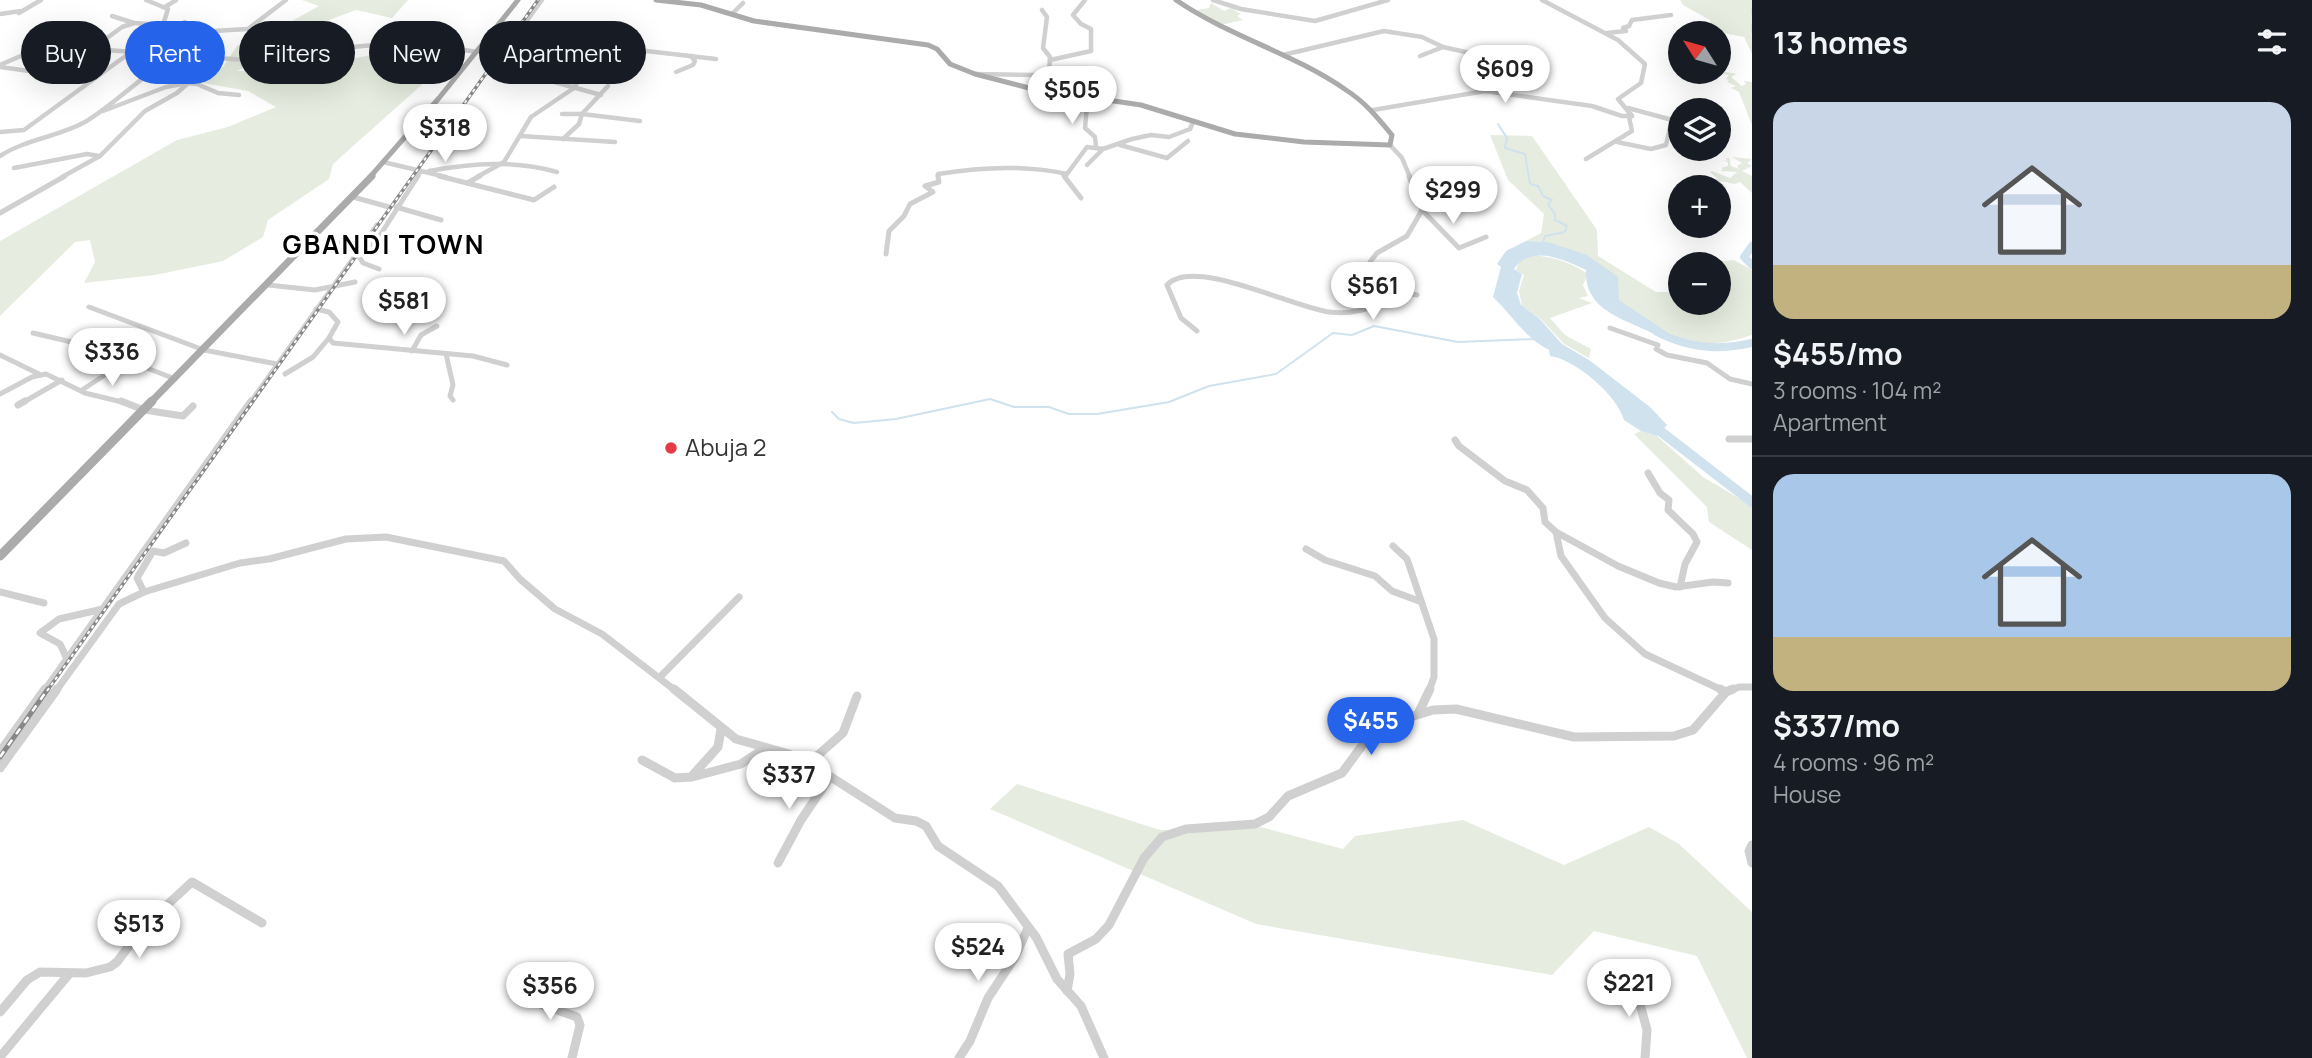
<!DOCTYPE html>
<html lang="en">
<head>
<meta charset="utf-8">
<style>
	body { margin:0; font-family:Manrope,sans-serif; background:#242831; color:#f1f3f6; height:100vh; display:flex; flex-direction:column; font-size:26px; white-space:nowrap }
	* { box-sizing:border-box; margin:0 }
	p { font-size:23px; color:#9ea1a6 }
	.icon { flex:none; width:38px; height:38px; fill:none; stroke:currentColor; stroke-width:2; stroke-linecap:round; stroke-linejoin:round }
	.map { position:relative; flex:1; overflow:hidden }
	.panel { display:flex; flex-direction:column; background:#171b24; width:560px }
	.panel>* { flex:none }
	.hud { position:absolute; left:21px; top:21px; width:665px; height:63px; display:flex; gap:14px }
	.needle { width:46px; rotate:307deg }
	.fabs { position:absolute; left:1668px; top:21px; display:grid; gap:14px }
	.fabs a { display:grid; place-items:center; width:63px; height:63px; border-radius:50%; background:#171b24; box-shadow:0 7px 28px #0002; font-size:35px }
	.price { position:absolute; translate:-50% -60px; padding:0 16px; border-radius:24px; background:#fff; color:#222; font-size:23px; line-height:46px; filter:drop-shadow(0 2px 4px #0008) }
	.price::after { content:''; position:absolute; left:50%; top:42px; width:21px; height:16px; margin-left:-10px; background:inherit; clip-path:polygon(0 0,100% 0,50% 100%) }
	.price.active { background:#2563eb; color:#fff }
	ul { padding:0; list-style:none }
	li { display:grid; align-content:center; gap:14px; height:371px; padding:0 21px }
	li+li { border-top:2px solid #363941 }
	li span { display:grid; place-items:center; height:217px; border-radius:21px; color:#555 }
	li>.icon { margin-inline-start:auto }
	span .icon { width:126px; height:126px; fill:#fffc; stroke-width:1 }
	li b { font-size:30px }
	h2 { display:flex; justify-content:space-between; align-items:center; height:84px; padding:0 21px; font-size:30px }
	.tag { padding:0 24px; border-radius:32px; background:#171b24; box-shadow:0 7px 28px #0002; font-size:24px; line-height:63px }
	.tag.active { background:#2563eb; color:#fff }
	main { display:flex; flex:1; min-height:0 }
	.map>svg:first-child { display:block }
	.green { fill:#e6ecdf }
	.water { fill:#cfe2ee }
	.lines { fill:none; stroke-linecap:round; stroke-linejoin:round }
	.stream { stroke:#cfe2ee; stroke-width:2 }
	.river-far1 { stroke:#cfe2ee; stroke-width:8 }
	.river { stroke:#cfe2ee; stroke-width:10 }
	.minor-far3 { stroke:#d0d0d0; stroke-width:4.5 }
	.minor-far2 { stroke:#d0d0d0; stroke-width:5 }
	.minor-far1 { stroke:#d0d0d0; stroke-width:7 }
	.minor { stroke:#d0d0d0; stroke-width:9 }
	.major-far2 { stroke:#ababab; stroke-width:5 }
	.major-far1 { stroke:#ababab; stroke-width:7 }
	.major { stroke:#ababab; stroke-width:9 }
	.rail-far1-casing { stroke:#888; stroke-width:3.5 }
	.rail-casing { stroke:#888; stroke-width:5 }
	.rail-far1 { stroke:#fff; stroke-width:2; stroke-dasharray:3.5; stroke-linecap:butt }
	.rail { stroke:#fff; stroke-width:2.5; stroke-dasharray:7; stroke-linecap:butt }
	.poi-dot { fill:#e63946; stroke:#fff; stroke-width:2.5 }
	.labels { text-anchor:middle; stroke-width:7; stroke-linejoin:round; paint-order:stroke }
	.poi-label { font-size:24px; fill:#333; stroke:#fff; text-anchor:start }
	.far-district-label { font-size:26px; font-weight:bold; letter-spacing:2px; fill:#000; stroke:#fff }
</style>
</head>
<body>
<main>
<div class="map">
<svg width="1752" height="1058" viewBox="0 0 1752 1058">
	<rect width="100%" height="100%" fill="#fff"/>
	<g class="green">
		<path d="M302,0H408L392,18L356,10L288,35L264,57L237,71L290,72L399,49L445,64L333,164L329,179L268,220L263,237L223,261L155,275L84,283L95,262L90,240L75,242L0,316V241L177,140L228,127L276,107L248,91L192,81L223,67L237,46L255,35L274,31L319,6Z"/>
		<path d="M1680,0H1752V54L1744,37L1712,31L1710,20L1683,5Z"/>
		<path d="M1211,3L1224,11L1231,8L1241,14L1237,16L1243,20L1220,25L1197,10L1209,8Z"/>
		<path d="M1726,72L1736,74L1731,77L1742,86L1746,84L1744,81L1752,82V125L1739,92L1731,88L1736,86L1727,82L1729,80L1726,79L1729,75L1719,73Z"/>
		<path d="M1490,135L1532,136L1597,230L1598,256L1656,292H1680V303H1718V264H1705L1734,260L1752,270V335C1741,338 1730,342 1719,343C1681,348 1647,322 1618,300V277L1548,242L1526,241L1541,233L1544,214L1508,180Z"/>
		<path d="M1732,157L1752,159L1747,163L1752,166L1742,171L1752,176V193L1740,182L1735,184L1720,181L1727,188L1700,187L1696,183L1711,182L1694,179L1691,175L1718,179L1710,172L1712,171L1730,178L1737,172L1721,171L1723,169L1721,168L1728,166V162L1721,160L1727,161L1726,158H1729L1731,166L1739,169L1737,166L1742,163Z"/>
		<path d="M1533,255C1554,257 1570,262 1588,274L1583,285L1588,296L1579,298L1592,303L1550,318L1565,335L1591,349L1589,358L1564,344L1540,318L1522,306L1519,291L1524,275L1516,270L1519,261Z"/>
		<path d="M1641,431L1657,436L1703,477L1752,506V550L1709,522L1707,507L1634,434Z"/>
		<path d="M1017,784L1160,830L1215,829L1242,822L1343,849L1355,836L1463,820L1564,865L1649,827L1679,844L1752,912V1058H1747L1697,956L1594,931L1552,975L1256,924L990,809Z"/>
	</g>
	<path class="water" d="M1526,241L1548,242L1587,255L1618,277L1619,300L1673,336L1661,338C1630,319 1584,314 1586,270C1563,259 1531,244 1514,269L1522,274L1517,293L1521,305L1539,318L1562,344L1589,360L1650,407L1667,425L1657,436L1641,431L1624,420C1617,395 1576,360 1550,356L1549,350C1525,338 1512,315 1493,297L1501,267L1497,264L1506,251Z"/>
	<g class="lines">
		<g class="stream">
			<path d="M1752,9V14"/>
			<path d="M1752,24V32"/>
			<path d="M1498,124L1507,138L1505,148L1525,154L1530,184L1538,186L1543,196L1552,200L1548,204L1555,214V220L1567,226L1565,232L1545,236L1543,243"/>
			<path d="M832,412L839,419L854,423L896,419L990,399L1014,407H1049L1069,414H1097L1169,402L1209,386L1276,374L1333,333L1352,335L1374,326L1458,342L1534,339"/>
		</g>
		<g class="river-far1">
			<path d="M1752,246L1744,257L1752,265"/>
			<path d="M1657,332C1688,348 1719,351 1752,343"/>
		</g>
		<path class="river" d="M1651,424L1752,502"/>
		<g class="minor-far3">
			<path d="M146,0L168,9L157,44L160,54"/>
			<path d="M1213,0L1241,9L1315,21L1388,0"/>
			<path d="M1542,0L1618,40L1645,64L1641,83L1618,99L1632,116L1629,117L1632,131L1586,159"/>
			<path d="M165,7L176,0"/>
			<path d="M19,13L41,0"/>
			<path d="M733,13L743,3"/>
			<path d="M0,14L21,11"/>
			<path d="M112,16L134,23L162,25"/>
			<path d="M174,28L181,33V40L213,31L248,29L286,0"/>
			<path d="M1607,33L1626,31L1623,28L1629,26L1632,20L1671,15"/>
			<path d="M161,35L185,22"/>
			<path d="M92,49L122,27L134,23"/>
			<path d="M177,52L193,39"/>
			<path d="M1283,55L1384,31L1422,37L1443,47L1488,57"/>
			<path d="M1420,56L1443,47"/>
			<path d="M1050,60L1091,51V29L1081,24L1073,15L1085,0"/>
			<path d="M0,65L23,55L66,59L92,49L259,61L319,50L385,44L439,46L477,52"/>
			<path d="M0,67L51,74L75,59"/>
			<path d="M489,72L542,0"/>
			<path d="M676,72L693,65L695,61L691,56"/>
			<path d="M975,74L1039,75L1049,72L1050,57L1043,48L1047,17L1042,10"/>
			<path d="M551,81L601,95"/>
			<path d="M1070,95L1076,89L1105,80"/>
			<path d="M1093,98L1087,106L1085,128L1095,137L1096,147"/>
			<path d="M1093,98L1108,91"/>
			<path d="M1628,108L1676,121"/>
			<path d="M1373,110L1485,91L1592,106L1622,116H1632"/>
			<path d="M103,111L166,87L187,83L197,84L218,93L239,95"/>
			<path d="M562,114H582L579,124L563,139"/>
			<path d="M582,114L640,121"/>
			<path d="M582,114L608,86"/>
			<path d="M0,132L24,130L131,52"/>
			<path d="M520,136L615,142"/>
			<path d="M1617,142L1651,149L1666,145L1670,127L1676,125V121L1680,122"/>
			<path d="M1120,145L1167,158L1188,141"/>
			<path d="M1390,145L1402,158L1410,177"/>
			<path d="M0,156C26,139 58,137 85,122C118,102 143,73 178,56"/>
			<path d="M383,162L421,171L417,177"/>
			<path d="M1087,165L1103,149"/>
			<path d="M14,168L87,154L99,156"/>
			<path d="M421,171L446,177"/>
			<path d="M429,171C473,163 514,160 557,172"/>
			<path d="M1063,174L1066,177"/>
			<path d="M62,177L100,156L145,111L177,93L216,58"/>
			<path d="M477,177L504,162L531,117L574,88L591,59L602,49L620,48L716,59"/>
			<path d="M938,177V174C980,167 1026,165 1067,174L1087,147L1103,149L1132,139L1151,135L1169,137L1190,129L1193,122"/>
		</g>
		<g class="minor-far2">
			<path d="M439,176L534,200L554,187"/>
			<path d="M1064,176L1081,198"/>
			<path d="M467,183L480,176"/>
			<path d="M1412,190L1461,185L1488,188"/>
			<path d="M353,197L389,207"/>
			<path d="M396,207L441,220"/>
			<path d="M1422,210L1459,248L1486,237"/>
			<path d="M0,213L65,176"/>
			<path d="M340,243L366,240"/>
			<path d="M301,251L348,248L355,250L363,263L379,269"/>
			<path d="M886,254L889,231L904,216L910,204L933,192L925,186L939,182L938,176"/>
			<path d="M359,257L377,240L418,176"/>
			<path d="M268,285L315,290L355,282"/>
			<path d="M1372,287L1417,295"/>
			<path d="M89,307L204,350L277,364"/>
			<path d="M316,309L329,312L338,322L329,338L333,343L473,356L507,365"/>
			<path d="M1610,328L1658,345L1656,349L1667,355L1707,363L1730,379L1752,384"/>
			<path d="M1197,331L1181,318L1167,285C1193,256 1294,308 1329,312C1346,314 1361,312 1377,305L1368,274L1370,262L1377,253L1407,236L1422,210L1409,176"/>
			<path d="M33,333L93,347L175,379"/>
			<path d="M412,351L421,335L437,326"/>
			<path d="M446,354L453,385L450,396L453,400"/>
			<path d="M0,355L39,374"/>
			<path d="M285,374L313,357L329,338"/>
			<path d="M82,390L126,361"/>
			<path d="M0,394L32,377L46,374L85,393L126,403"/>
			<path d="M22,403L62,380"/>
			<path d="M250,403L377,225"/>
		</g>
		<g class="minor-far1">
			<path d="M121,401L144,410L183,416L193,406"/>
			<path d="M18,405L25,401"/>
			<path d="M1729,439H1752"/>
			<path d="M1455,440L1459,446L1505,481L1527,490L1543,508L1545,522L1556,532L1561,556L1605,618L1645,654L1724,691"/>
			<path d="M1648,473L1660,493L1669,500L1668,510L1693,534L1697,542L1685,564L1680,587"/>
			<path d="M1556,532L1618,566L1659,583L1676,587L1713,582L1728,583"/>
			<path d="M1393,546L1407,559L1434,639V677L1429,691"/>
			<path d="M1306,549L1325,560L1375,576L1392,591L1419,601"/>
			<path d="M0,592L44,603"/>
			<path d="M144,592L137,578L153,551L164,553L186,543"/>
			<path d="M67,659L60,644L40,633L59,619L103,609"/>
			<path d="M660,677L739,597"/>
			<path d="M44,691L251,401"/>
			<path d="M56,691L119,604L144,592L240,563L269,559L346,539L386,537L504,561L520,579L555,609L602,634L676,691"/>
			<path d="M1729,691L1739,687H1752"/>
		</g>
		<g class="minor">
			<path d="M674,689L736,739L789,754L809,763L895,818L916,821L926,826L938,846L998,886L1036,937L1057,979L1081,1006L1104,1058"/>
			<path d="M1720,689L1726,692"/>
			<path d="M1419,712L1430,689"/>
			<path d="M0,752L45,689"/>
			<path d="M642,760L675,778L691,777L718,747L721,729"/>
			<path d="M809,763L843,733L857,696"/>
			<path d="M0,768L57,689"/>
			<path d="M692,777L741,764L765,748"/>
			<path d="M1752,845L1749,851L1752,863"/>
			<path d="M778,863L801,820L830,777"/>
			<path d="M1632,974L1647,1030L1645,1058"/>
			<path d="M1067,991L1070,974L1068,954L1096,939L1109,925L1144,858L1162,837L1186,829L1255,824L1269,817L1288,796L1342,773L1364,743L1383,729L1407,718L1433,710L1456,709L1574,737L1674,736L1693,730L1726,692L1733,689"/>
			<path d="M515,995L577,1017L580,1025L572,1058"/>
			<path d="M0,1012L27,980L40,972L86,973L110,967L117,962L143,927L192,882L262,923"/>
			<path d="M0,1057L69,974"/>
			<path d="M959,1058L970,1041L988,998L1015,957L1028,928"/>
		</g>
		<g class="major-far2">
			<path d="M656,0L701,5L754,21L928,45L937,49L950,64L975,74L1033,89L1141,105L1235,134L1304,142L1390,145L1392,135C1378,118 1365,102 1346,90C1293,53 1230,37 1176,0"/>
			<path d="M370,177L439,98L518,0"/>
		</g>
		<path class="major-far1" d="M150,403L372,176"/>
		<path class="major" d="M0,556L152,401"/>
		<g class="rail-far1-casing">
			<path id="rail-far1" d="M47,691L538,0"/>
		</g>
		<g class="rail-casing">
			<path id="rail" d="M0,757L48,689"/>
		</g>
		<use href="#rail-far1" class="rail-far1"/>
		<use href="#rail" class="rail"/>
	</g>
	<circle class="poi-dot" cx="671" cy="448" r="7"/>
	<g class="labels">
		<g class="poi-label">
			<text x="685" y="456">Abuja 2</text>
		</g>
		<g class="far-district-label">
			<text x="384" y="254">GBANDI TOWN</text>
		</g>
	</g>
</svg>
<div class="fabs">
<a><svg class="needle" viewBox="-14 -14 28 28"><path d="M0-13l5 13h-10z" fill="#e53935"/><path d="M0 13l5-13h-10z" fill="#9ea1a6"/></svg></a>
<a><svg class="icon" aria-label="layers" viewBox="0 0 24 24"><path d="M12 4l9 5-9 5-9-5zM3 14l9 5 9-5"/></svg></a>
<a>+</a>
<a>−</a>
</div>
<b class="price" style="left:1505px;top:105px">$609</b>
<b class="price" style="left:1072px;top:126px">$505</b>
<b class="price" style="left:445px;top:164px">$318</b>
<b class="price" style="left:1453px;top:226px">$299</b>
<b class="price" style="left:1373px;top:322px">$561</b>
<b class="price" style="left:404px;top:337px">$581</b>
<b class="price" style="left:112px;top:388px">$336</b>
<b class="price active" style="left:1371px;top:757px">$455</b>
<b class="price" style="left:789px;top:811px">$337</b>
<b class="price" style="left:139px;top:960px">$513</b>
<b class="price" style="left:978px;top:983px">$524</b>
<b class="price" style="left:1629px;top:1019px">$221</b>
<b class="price" style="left:550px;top:1022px">$356</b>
<div class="hud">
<a class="tag">Buy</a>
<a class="tag active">Rent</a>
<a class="tag">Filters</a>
<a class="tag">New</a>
<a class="tag">Apartment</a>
</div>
</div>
<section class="panel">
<h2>13 homes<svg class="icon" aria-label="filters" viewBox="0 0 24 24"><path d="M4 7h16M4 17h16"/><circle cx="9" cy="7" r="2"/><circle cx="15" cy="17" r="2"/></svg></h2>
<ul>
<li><span style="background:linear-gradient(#c9d6e8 75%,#c2b280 0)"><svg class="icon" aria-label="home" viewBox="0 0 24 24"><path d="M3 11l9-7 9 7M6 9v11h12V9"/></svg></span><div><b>$455/mo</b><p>3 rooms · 104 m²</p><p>Apartment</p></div></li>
<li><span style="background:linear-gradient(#a9c7e8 75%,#c2b280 0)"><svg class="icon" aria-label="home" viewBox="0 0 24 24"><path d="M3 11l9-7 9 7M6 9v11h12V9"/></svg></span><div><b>$337/mo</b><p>4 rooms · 96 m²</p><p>House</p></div></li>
</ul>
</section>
</main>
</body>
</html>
